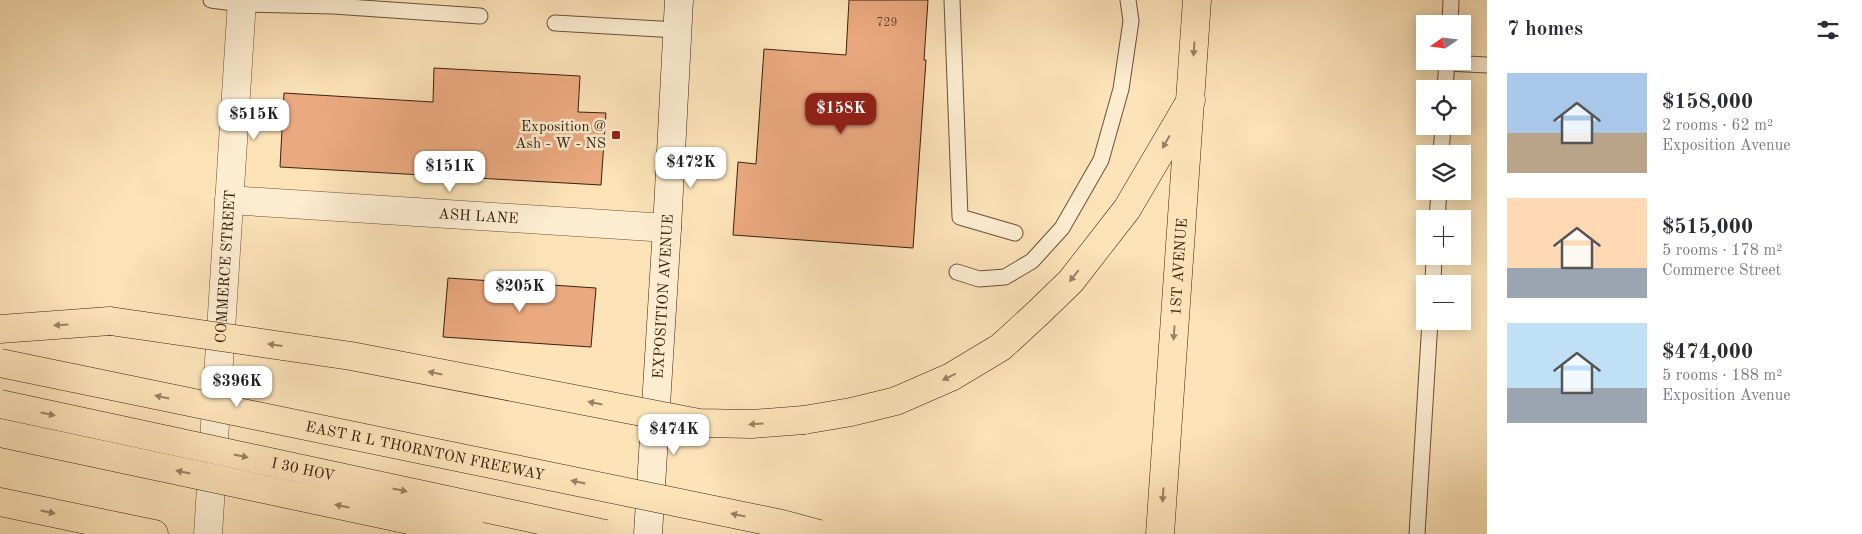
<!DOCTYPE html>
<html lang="en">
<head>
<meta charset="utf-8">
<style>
	body { margin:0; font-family:"Old Standard TT",serif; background:#f2f2f3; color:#2b2b33; height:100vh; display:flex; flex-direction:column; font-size:19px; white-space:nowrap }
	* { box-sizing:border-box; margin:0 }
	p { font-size:16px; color:#7c7c81 }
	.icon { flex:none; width:28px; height:28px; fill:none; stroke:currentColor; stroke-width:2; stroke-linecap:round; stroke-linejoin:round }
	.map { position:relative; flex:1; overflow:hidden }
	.drawer { display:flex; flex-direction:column; background:#fff; width:375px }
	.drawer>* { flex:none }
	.needle { width:32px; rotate:256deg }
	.buttons { position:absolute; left:1416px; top:15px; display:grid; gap:10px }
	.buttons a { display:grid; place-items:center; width:55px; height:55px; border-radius:0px; background:#fff; box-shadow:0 2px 12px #0003; font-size:25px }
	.price { position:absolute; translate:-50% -42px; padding:0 11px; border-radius:10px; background:#fff; color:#222; font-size:16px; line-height:32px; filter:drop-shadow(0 1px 2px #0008) }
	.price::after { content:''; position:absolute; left:50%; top:30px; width:15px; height:11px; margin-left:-8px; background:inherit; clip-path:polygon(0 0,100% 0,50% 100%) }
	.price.selected { background:#8f2418; color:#fff }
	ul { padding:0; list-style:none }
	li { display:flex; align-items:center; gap:15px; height:125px; padding:0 20px }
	li span { display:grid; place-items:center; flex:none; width:140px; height:100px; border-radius:0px; color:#555 }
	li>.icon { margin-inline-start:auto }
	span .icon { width:60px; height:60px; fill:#fffc; stroke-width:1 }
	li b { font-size:21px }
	h2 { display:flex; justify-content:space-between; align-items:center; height:60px; padding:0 20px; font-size:21px }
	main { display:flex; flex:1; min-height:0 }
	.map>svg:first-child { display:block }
	.building { fill:#eba97f; stroke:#3a2010 }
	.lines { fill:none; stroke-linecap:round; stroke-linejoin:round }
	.service-casing { stroke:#6a503a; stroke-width:17 }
	.minor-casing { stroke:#6a503a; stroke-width:29 }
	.tertiary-casing { stroke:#6a503a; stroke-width:29 }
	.secondary-casing { stroke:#3a2010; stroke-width:29 }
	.primary-casing { stroke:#3a2010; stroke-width:29 }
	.motorway-casing { stroke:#3a2010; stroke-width:29 }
	.service { stroke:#fcecd0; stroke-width:15 }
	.minor { stroke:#fcecd0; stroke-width:28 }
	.tertiary { stroke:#fcecd0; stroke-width:28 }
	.secondary { stroke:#fcecd0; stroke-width:28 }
	.primary { stroke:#fbe2b7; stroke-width:28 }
	.motorway { stroke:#fbe2b7; stroke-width:28 }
	.motorway-bridge-casing { stroke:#3a2010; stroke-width:29; stroke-linecap:butt }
	.motorway-bridge { stroke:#fbe2b7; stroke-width:28 }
	.oneway { fill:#9a8164 }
	.poi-dot { fill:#8f2418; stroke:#fcecd0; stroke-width:2 }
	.labels { text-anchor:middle; stroke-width:5; stroke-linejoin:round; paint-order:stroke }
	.number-label { font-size:12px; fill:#66422c }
	.poi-label { font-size:15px; fill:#3a2010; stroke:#fcecd0; text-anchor:end }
	.street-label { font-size:15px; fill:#3a2010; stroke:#fcecd0 }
</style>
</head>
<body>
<main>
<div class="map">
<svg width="1487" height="534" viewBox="0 0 1487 534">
	<rect width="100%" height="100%" fill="#fbe2b7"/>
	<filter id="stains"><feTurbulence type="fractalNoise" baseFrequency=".004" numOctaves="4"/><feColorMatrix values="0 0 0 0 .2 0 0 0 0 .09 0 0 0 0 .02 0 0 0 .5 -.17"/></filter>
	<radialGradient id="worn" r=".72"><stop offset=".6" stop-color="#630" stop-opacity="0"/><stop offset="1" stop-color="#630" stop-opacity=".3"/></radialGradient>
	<g class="building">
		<path d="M849,0H928L924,60H926L913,248L733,235L738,162L756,164L764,49L846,55Z"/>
		<path d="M434,68L580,76L578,112L606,113L601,185L280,167L284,93L433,102Z"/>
		<path d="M448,278L596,288L591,347L443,337Z"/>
	</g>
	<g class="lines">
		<g class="service-casing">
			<g id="service">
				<path d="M211,0L241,4L333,6L480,16"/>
				<path d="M952,0L960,217L1015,233"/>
				<path d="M555,23L677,30"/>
				<path d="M1450,24L1451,0"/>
				<path d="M1447,63L1487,65"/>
				<path d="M1445,89L1447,61"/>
				<path d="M1441,154L1443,126"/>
				<path d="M1437,219L1439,191"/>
				<path d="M957,272L979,279L1005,277L1032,261L1062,228L1101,160L1121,89L1131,21L1128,0"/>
				<path d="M1433,284L1434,256"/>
				<path d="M1417,534L1430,321"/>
			</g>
		</g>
		<g class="minor-casing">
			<g id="minor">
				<path id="s1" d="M229,200L667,228"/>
			</g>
		</g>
		<g class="tertiary-casing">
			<g id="tertiary">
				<path id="s2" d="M208,534L242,0"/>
			</g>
		</g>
		<g class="secondary-casing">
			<g id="secondary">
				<path id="s3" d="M648,534L667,228L679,0"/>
			</g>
		</g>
		<g class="primary-casing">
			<g id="primary">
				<path id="s4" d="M1160,534L1197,0"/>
			</g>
		</g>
		<g class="motorway-casing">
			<g id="motorway">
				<path d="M0,329L110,321"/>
				<path d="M804,420L851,412L896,401L951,377L1001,347L1039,312L1071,281L1127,209L1191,100"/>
				<path d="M0,502L154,534"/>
			</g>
		</g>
		<use href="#service" class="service"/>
		<use href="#minor" class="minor"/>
		<use href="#tertiary" class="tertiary"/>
		<use href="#secondary" class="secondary"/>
		<use href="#primary" class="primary"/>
		<use href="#motorway" class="motorway"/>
		<g class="motorway-bridge-casing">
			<g id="motorway-bridge">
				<path d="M110,321L351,356L699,423L752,424L804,420"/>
				<path id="s5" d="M0,363L782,524L819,534"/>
				<path id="s6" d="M0,404L605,534"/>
				<path d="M0,433L475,534"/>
			</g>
		</g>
		<use href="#motorway-bridge" class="motorway-bridge"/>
	</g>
	<defs><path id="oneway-solid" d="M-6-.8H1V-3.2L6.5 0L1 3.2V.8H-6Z" transform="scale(1.25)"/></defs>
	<g class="oneway">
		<use href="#oneway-solid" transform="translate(1194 49) rotate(94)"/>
		<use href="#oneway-solid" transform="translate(1166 142) rotate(120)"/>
		<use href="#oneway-solid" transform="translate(1074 276) rotate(129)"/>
		<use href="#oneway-solid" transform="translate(61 325) rotate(176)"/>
		<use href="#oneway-solid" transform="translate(1174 333) rotate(94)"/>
		<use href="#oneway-solid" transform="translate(275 345) rotate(-172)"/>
		<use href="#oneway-solid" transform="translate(435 373) rotate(-169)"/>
		<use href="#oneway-solid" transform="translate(949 377) rotate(154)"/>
		<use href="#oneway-solid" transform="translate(162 397) rotate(-168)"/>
		<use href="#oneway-solid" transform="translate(595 403) rotate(-169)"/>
		<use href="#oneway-solid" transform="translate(48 414) rotate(12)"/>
		<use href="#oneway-solid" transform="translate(756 424) rotate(177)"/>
		<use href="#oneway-solid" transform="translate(241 456) rotate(12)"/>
		<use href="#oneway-solid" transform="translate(183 472) rotate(-168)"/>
		<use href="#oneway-solid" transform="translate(578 482) rotate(-168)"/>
		<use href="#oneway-solid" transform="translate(400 490) rotate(12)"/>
		<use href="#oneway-solid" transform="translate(1163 495) rotate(94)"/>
		<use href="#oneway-solid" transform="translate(342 506) rotate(-168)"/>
		<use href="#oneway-solid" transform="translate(48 512) rotate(12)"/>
		<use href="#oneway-solid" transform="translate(738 515) rotate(-168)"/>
	</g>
	<rect class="poi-dot" x="611" y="130" width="10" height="10" rx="2.5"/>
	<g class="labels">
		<g class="number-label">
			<text x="887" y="26">729</text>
		</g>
		<g class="poi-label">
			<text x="606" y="131">Exposition @<tspan x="606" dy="17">Ash - W - NS</tspan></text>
		</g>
		<g class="street-label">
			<text dy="5" stroke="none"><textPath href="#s1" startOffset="250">ASH LANE</textPath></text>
			<text dy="5" stroke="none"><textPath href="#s2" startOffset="268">COMMERCE STREET</textPath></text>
			<text dy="5" stroke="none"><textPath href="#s4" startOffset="268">1ST AVENUE</textPath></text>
			<text dy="5" stroke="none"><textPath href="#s3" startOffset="238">EXPOSITION AVENUE</textPath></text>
			<text dy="5" stroke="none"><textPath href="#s5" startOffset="434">EAST R L THORNTON FREEWAY</textPath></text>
			<text dy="5" stroke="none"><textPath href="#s6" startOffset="310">I 30 HOV</textPath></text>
		</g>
	</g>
	<rect width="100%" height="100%" filter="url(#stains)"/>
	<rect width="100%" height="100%" fill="url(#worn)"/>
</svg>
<div class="buttons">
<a><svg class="needle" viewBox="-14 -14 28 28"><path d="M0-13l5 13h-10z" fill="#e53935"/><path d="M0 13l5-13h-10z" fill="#7c7c81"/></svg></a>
<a><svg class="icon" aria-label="locate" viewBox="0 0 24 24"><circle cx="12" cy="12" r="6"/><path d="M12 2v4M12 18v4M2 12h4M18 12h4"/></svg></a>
<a><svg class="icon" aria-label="layers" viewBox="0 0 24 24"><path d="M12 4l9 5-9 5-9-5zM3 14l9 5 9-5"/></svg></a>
<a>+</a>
<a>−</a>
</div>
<b class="price selected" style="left:841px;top:135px">$158K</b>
<b class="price" style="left:254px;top:141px">$515K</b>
<b class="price" style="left:691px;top:189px">$472K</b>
<b class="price" style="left:450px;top:193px">$151K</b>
<b class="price" style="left:520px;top:313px">$205K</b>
<b class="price" style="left:237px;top:408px">$396K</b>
<b class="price" style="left:674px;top:456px">$474K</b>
</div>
<section class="drawer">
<h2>7 homes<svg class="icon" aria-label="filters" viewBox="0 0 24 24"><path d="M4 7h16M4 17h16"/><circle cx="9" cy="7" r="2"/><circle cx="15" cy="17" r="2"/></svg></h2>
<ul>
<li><span style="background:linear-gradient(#a9c7e8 60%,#b9a48a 0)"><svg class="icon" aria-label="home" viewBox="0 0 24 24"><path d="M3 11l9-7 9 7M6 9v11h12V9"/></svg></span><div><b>$158,000</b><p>2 rooms · 62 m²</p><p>Exposition Avenue</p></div></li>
<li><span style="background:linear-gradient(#ffd9b3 70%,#9aa5b1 0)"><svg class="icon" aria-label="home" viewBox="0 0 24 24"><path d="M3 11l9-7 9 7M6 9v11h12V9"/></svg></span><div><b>$515,000</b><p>5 rooms · 178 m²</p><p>Commerce Street</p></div></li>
<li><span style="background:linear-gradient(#bfe0f5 65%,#9aa5b1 0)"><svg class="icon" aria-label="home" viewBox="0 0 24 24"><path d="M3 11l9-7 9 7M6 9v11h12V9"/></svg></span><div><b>$474,000</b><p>5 rooms · 188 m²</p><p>Exposition Avenue</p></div></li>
</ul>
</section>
</main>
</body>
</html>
